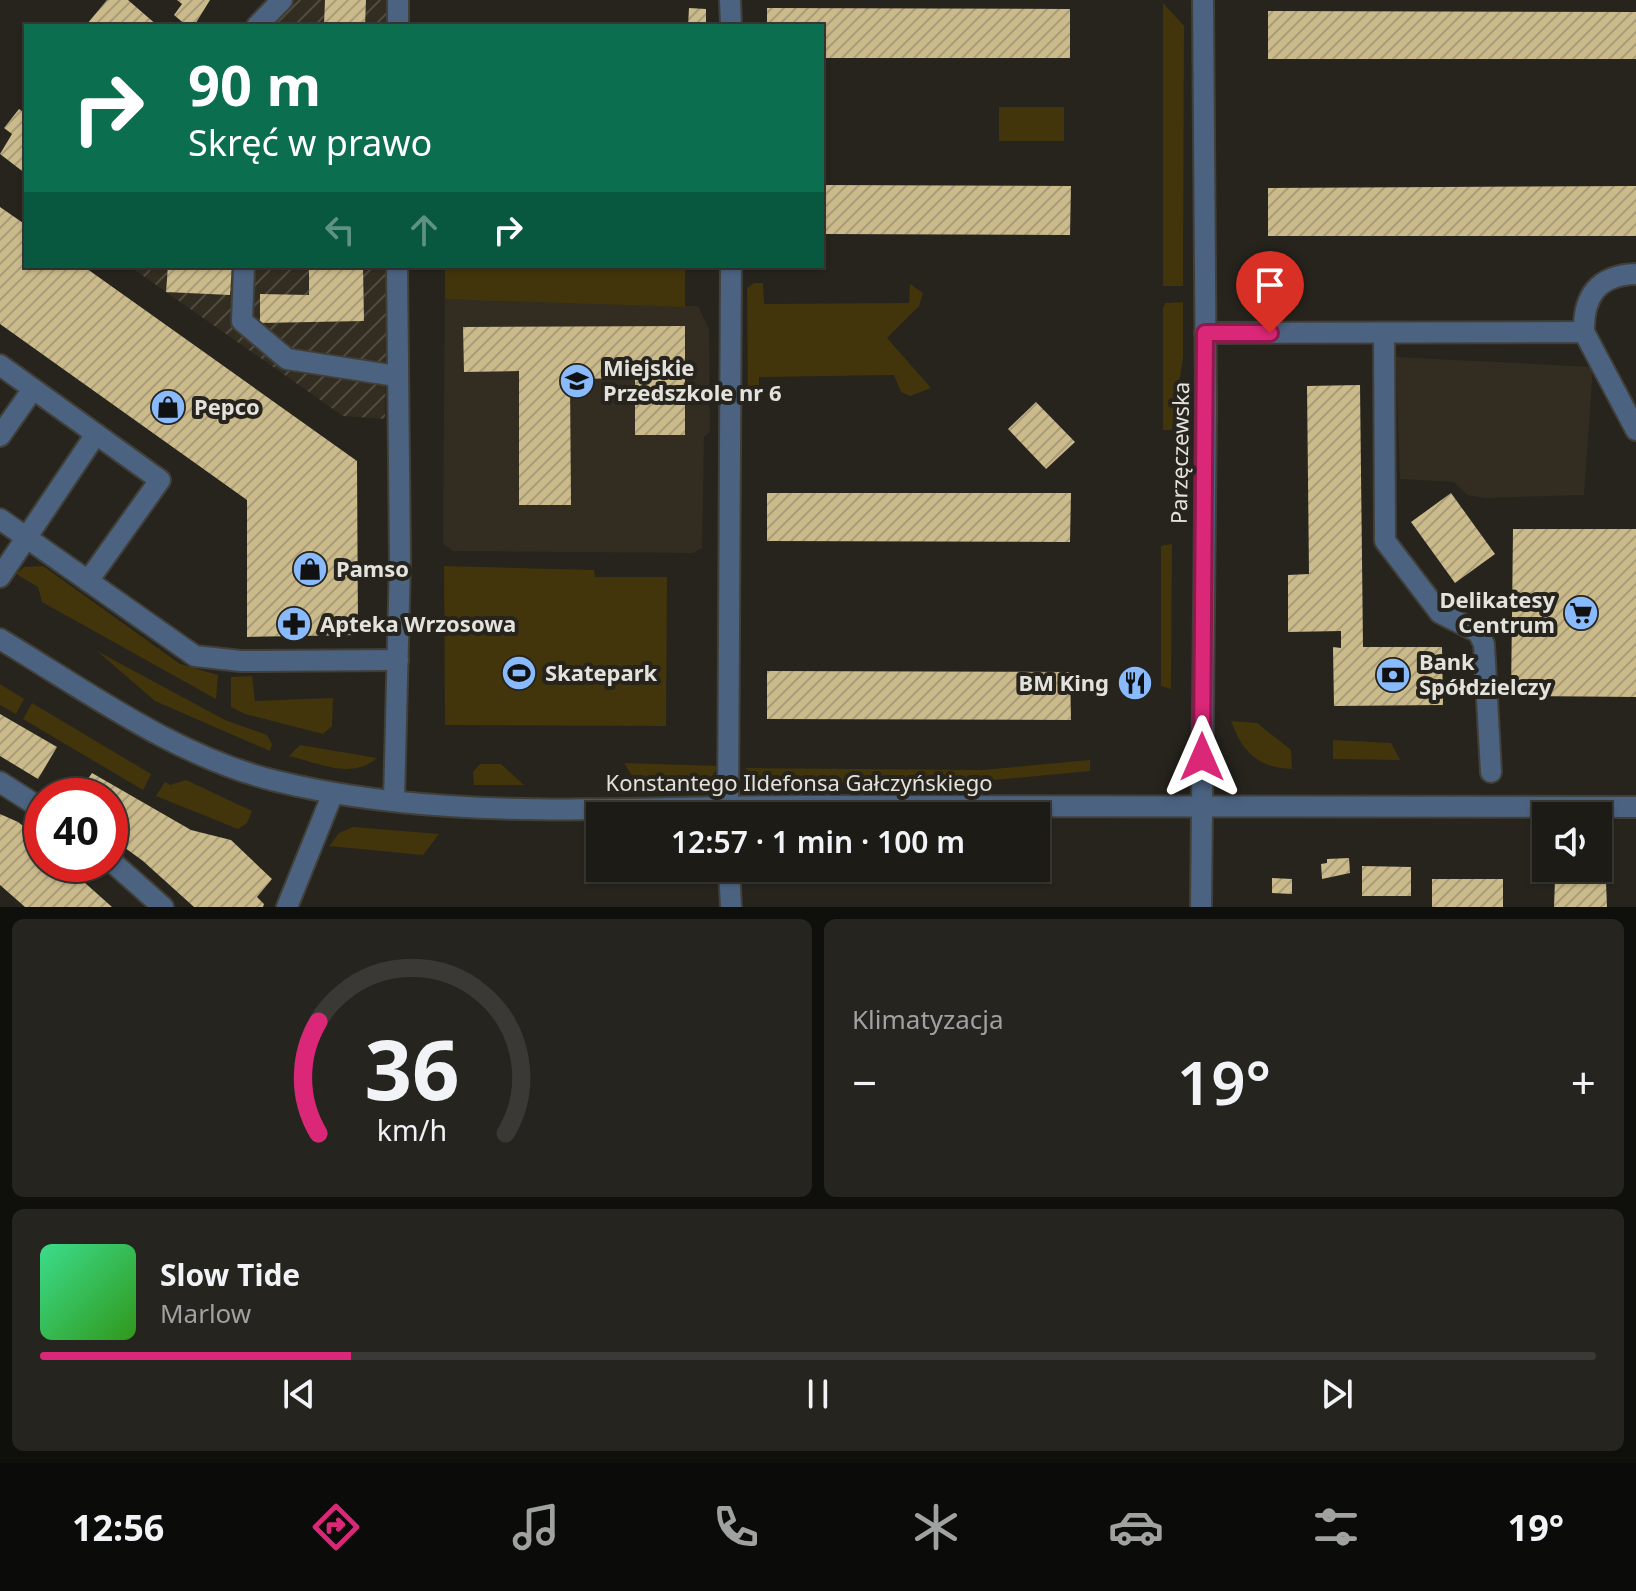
<!DOCTYPE html>
<html lang="pl">
<head>
<meta charset="utf-8">
<style>
  body { margin:0; font-family:"Noto Sans",sans-serif; background:#25241f; color:#f1f3f6; height:100vh; display:flex; flex-direction:column; font-size:30px; white-space:nowrap }
  * { box-sizing:border-box; margin:0 }
  p { font-size:26px; color:#a0a1a1 }
  .icon { flex:none; width:44px; height:44px; fill:none; stroke:currentColor; stroke-width:2; stroke-linecap:round; stroke-linejoin:round }
  .map { position:relative; height:907px; overflow:hidden }
  .details { display:flex; flex-direction:column; gap:12px; padding:12px; background:#0f0f0c; flex:1 }
  .details>* { flex:none }
  .hud { position:absolute; left:24px; top:24px; width:800px; height:244px; border-radius:0px; box-shadow:0 2px 6px #0004,0 0 0 2px #3a3935; background:#0b6e4f; color:#fff; overflow:hidden }
  .controls { position:absolute; left:1532px; top:802px; display:grid; gap:16px }
  .controls a { display:grid; place-items:center; width:80px; height:80px; border-radius:0px; background:#1c1b16; box-shadow:0 2px 6px #0004,0 0 0 2px #3a3935; font-size:40px }
  .speed { position:absolute; left:24px; top:778px; display:flex; gap:16px; font-size:40px; font-weight:700; text-align:center }
  .speed>* { display:grid; place-content:center; width:104px; height:104px; border-radius:50%; background:#1c1b16; box-shadow:0 2px 6px #0004,0 0 0 2px #3a3935; line-height:1 }
  .speed .limit { border:12px solid #d22; background:#fff; color:#111 }
  .pin { position:absolute; display:grid; place-items:center; width:68px; height:68px; color:#fff; margin:-82px -34px; border-radius:50% 50% 50% 0; rotate:-45deg; box-shadow:0 0 8px #0007 }
  .pin .icon { rotate:45deg }
  .me { position:absolute; width:88px; margin:-44px; rotate:0deg; stroke-linejoin:round; filter:drop-shadow(0 0 6px #0008) }
  .turn { display:flex; align-items:center; gap:28px; height:168px; padding:0 32px; font-size:36px }
  .turn .icon { width:104px; height:104px; stroke-width:2.5 }
  .turn b { display:block; font-size:56px; line-height:68px }
  .lanes { display:flex; align-items:center; height:76px; padding:0 32px; background:#0003; justify-content:center; gap:40px; direction:ltr }
  .lanes .off { opacity:.35 }
  .big { font-size:60px; font-weight:600; line-height:1.1 }
  .details .widget { flex:1; display:flex; flex-direction:column; justify-content:center; gap:12px; min-width:0; padding:0 28px; border-radius:12px; background:#25241f }
  .details .dial { align-items:center; gap:0 }
  .dial svg { height:208px; overflow:visible; fill:none; stroke:#3a3935; stroke-width:7; stroke-linecap:round; text-anchor:middle }
  .dial text { fill:#f1f3f6; stroke:none }
  .song { display:flex; align-items:center; gap:24px }
  .cover { width:96px; height:96px; border-radius:12px; background:linear-gradient(135deg,hsl(150 70% 55%),hsl(110 70% 35%)) }
  .played { height:8px; border-radius:4px; background:linear-gradient(90deg,#db2777 20%,#3a3935 20%) }
  .keys { display:flex; justify-content:space-around; direction:ltr }
  .heat { display:flex; justify-content:space-between; align-items:center; font-size:44px; direction:ltr }
  .details .tiles { flex:1; display:grid; gap:12px; grid-template-columns:1fr 1fr }
  .widget:last-child { grid-column:span 2 }
  .trip { position:absolute; left:586px; top:802px; width:464px; height:80px; border-radius:0px; background:#1c1b16; box-shadow:0 2px 6px #0004,0 0 0 2px #3a3935; font-weight:600; line-height:80px; text-align:center }
  .menu { display:flex; height:128px; justify-content:space-around; align-items:center; background:#0b0b09; color:#a0a1a1 }
  .menu .icon { width:56px; height:56px }
  .menu .selected { color:#db2777 }
  .menu b { font-size:36px; color:#f1f3f6 }
  .map>svg:first-child { display:block }
  .built { fill:#322d20 }
  .industrial { fill:url(#industrial-furrows) }
  .green { fill:#42350b }
  .building { fill:url(#building-hatch) }
  .lines { fill:none; stroke-linecap:round; stroke-linejoin:round }
  .minor-casing { stroke:#403f38; stroke-width:24 }
  .minor { stroke:#4b6281; stroke-width:20 }
  .route-casing { stroke:#8e194d; stroke-width:20 }
  .route { stroke:#db2777; stroke-width:14 }
  .labels { text-anchor:middle; stroke-width:8; stroke-linejoin:round; paint-order:stroke }
  .poi-label { font-size:22px; font-weight:bold; fill:#e3e2dd; stroke:#26241d; text-anchor:start }
  .street-label { font-size:22px; fill:#e3e2dd; stroke:#26241d }
</style>
</head>
<body>
<div class="map">
<svg width="1636" height="907" viewBox="0 0 1636 907">
  <defs>
    <pattern id="industrial-furrows" width="10" height="10" patternUnits="userSpaceOnUse" patternTransform="scale(2)"><rect width="10" height="10" fill="#322d20"/><path d="M-1 1l2-2M0 10L10 0M9 11l2-2" fill="none" stroke="#504b40"/></pattern>
    <pattern id="building-hatch" width="6" height="6" patternUnits="userSpaceOnUse" patternTransform="scale(2)"><rect width="6" height="6" fill="#cbba8a"/><path d="M-1 1l2-2M0 6l6-6M5 7l2-2" fill="none" stroke="#a99c78"/></pattern>
  </defs>
  <rect width="100%" height="100%" fill="#26241d"/>
  <g class="built">
    <polygon points="445,266 685,266 685,306 698,306 709,329 710,432 704,437 702,548 693,553 453,551 443,543"/>
    <polygon points="1396,357 1593,367 1584,495 1485,498 1467,495 1454,482 1400,479"/>
  </g>
  <g class="industrial">
    <polygon points="268,0 391,0 391,26 246,26"/>
    <polygon points="129,266 387,266 385,419 343,416"/>
  </g>
  <g class="green">
    <polygon points="1163,3 1184,26 1183,286 1163,286"/>
    <rect x="999" y="107" width="65" height="34"/>
    <polygon points="445,266 685,266 685,307 445,299"/>
    <polygon points="754,283 763,283 764,304 909,303 910,284 923,293 919,306 887,338 931,388 910,396 901,392 894,375 759,377 759,399 748,398 747,288"/>
    <polygon points="1183,302 1183,357 1172,430 1163,430 1163,308 1165,303"/>
    <polygon points="1172,544 1171,689 1161,686 1161,546"/>
    <polygon points="43,566 180,664 218,675 216,699 42,602 38,587 16,574 24,567"/>
    <polygon points="444,566 594,570 595,577 667,577 666,726 445,725"/>
    <polygon points="97,651 225,720 267,735 272,744 270,751 155,701"/>
    <polygon points="252,676 255,701 333,698 332,726 323,734 245,714 231,707 231,677"/>
    <polygon points="0,684 24,699 16,714 0,705"/>
    <polygon points="32,703 151,774 143,790 23,719"/>
    <path d="M1231,721l26,2 34,27 1,19c-34,-1 -50,-17 -61,-48z"/>
    <polygon points="1333,740 1391,743 1400,760 1333,759"/>
    <path d="M300,745l77,13c-25,22 -59,5 -88,-2z"/>
    <polygon points="1090,760 1090,771 962,783 764,782 745,768 982,770"/>
    <path d="M624,763l95,3c-17,30 -50,21 -80,21z"/>
    <polygon points="480,764 501,764 524,785 474,785 473,772"/>
    <polygon points="186,780 252,811 247,823 238,829 156,796 165,782 170,785"/>
    <polygon points="353,827 439,834 423,855 329,846 339,833"/>
  </g>
  <g class="building">
    <polygon points="107,0 128,0 158,26 89,26 87,24"/>
    <polygon points="177,0 210,0 194,26 187,26 174,15 182,4"/>
    <polygon points="325,0 366,0 365,26 324,26"/>
    <polygon points="689,8 706,9 706,26 688,26"/>
    <polygon points="767,8 1070,9 1070,58 822,58 822,26 767,26"/>
    <polygon points="1268,11 1636,12 1636,59 1268,59"/>
    <polygon points="19,109 26,114 26,174 0,154 12,134 4,128"/>
    <polygon points="822,185 1071,186 1070,235 822,234"/>
    <polygon points="1636,186 1636,236 1268,236 1268,188"/>
    <polygon points="0,207 26,225 26,266 83,266 357,461 358,635 247,637 247,500 0,324"/>
    <polygon points="168,266 232,266 230,295 166,292"/>
    <polygon points="309,266 363,266 364,321 260,323 260,294 309,295"/>
    <polygon points="685,326 685,435 635,435 635,378 570,379 571,505 519,505 519,371 464,372 463,327"/>
    <polygon points="1360,385 1363,647 1442,647 1443,705 1334,706 1333,647 1341,648 1341,631 1288,632 1288,575 1309,574 1307,386"/>
    <polygon points="1036,402 1075,442 1046,469 1008,429"/>
    <polygon points="767,493 1071,493 1070,542 767,541"/>
    <polygon points="1451,493 1495,554 1455,583 1411,522"/>
    <polygon points="1513,529 1636,529 1636,697 1511,696"/>
    <polygon points="767,671 1070,672 1071,720 767,719"/>
    <polygon points="0,714 57,747 38,779 0,756"/>
    <polygon points="92,773 191,830 231,840 272,879 257,897 264,904 263,907 194,907 143,861 110,837 110,796 76,796"/>
    <polygon points="0,814 18,822 36,836 31,841 42,847 42,864 80,864 92,875 84,882 112,907 25,907 0,885"/>
    <polygon points="1349,858 1350,873 1322,879 1321,864 1327,863 1327,859"/>
    <polygon points="1362,866 1411,867 1411,896 1362,896"/>
    <polygon points="1272,878 1292,879 1292,894 1272,893"/>
    <rect x="1432" y="879" width="71" height="28"/>
    <polygon points="1555,880 1606,881 1607,907 1554,907"/>
  </g>
  <g class="lines">
    <g class="minor-casing">
      <g id="minor">
        <polyline points="730,0 731,26"/>
        <polyline points="257,26 282,0"/>
        <polyline points="398,26 398,0"/>
        <polyline points="244,266 242,321 287,359 396,376"/>
        <path d="M1584,332c-1,-36 14,-57 52,-58"/>
        <polyline points="1205,333 1584,332 1636,430"/>
        <polyline points="1384,334 1385,541 1440,613 1478,632 1484,644 1491,772"/>
        <polyline points="0,365 160,480 88,581"/>
        <polyline points="0,436 33,389"/>
        <polyline points="0,519 195,656 241,661 398,660"/>
        <polyline points="0,577 96,434"/>
        <path d="M0,639c87,52 176,118 276,142 171,42 353,25 527,25 278,0 555,1 833,1"/>
        <polyline points="0,782 42,809"/>
        <polyline points="394,801 400,561 397,266"/>
        <polyline points="728,816 731,266"/>
        <polyline points="110,860 163,907"/>
        <polyline points="729,868 731,907"/>
        <polyline points="287,907 333,793"/>
        <polyline points="1201,907 1206,409 1203,0"/>
      </g>
    </g>
    <use href="#minor" class="minor"/>
  </g>
  <g class="lines">
    <g class="route-casing">
      <polyline id="route" points="1202,757 1205,333 1270,333"/>
    </g>
    <use href="#route" class="route"/>
  </g>
  <defs>
    <g id="school-disc" transform="scale(1.8)"><circle r="9.5" fill="#89bafc" stroke="#26241d"/><path d="M0-5L7-2L0 1L-7-2ZM-4 1L0 2.5L4 1V4Q0 6-4 4Z" fill="#111"/></g>
    <g id="shop-disc" transform="scale(1.8)"><circle r="9.5" fill="#89bafc" stroke="#26241d"/><path d="M-5-2.5h2.3a2.7 3.5 0 0 1 5.4 0H5L5.5 6h-11ZM-1.5-2.5h3a1.5 2.3 0 0 0-3 0Z" fill="#111"/></g>
    <g id="supermarket-disc" transform="scale(1.8)"><circle r="9.5" fill="#89bafc" stroke="#26241d"/><path d="M-6-5.5h2.5l.6 2H6L4.5 2H-2.5L-4.4-4H-6ZM-1.5 3.2a1.3 1.3 0 1 0 .1 0ZM3 3.2a1.3 1.3 0 1 0 .1 0Z" fill="#111"/></g>
    <g id="pharmacy-disc" transform="scale(1.8)"><circle r="9.5" fill="#89bafc" stroke="#26241d"/><path d="M-2-6h4v4h4v4h-4v4h-4v-4h-4v-4h4Z" fill="#111"/></g>
    <g id="stadium-disc" transform="scale(1.8)"><circle r="9.5" fill="#89bafc" stroke="#26241d"/><path d="M0-5a6.5 5 0 1 0 0 10a6.5 5 0 1 0 0-10ZM-3.5-1.8h7v3.6h-7Z" fill="#111"/></g>
    <g id="bank-disc" transform="scale(1.8)"><circle r="9.5" fill="#89bafc" stroke="#26241d"/><path d="M-6-4H6V4H-6ZM0-2.3a2.3 2.3 0 1 0 0 4.6a2.3 2.3 0 1 0 0-4.6Z" fill="#111"/></g>
    <g id="restaurant-disc" transform="scale(1.8)"><circle r="9.5" fill="#89bafc" stroke="#26241d"/><path d="M-5-6h1v4h1v-4h1v4h1v-4h1v5L-1.5 .5V6h-2V.5L-5-1ZM5-6V6H3V1.5H1.5Q1.5-4 5-6Z" fill="#111"/></g>
  </defs>
  <g fill-rule="evenodd">
    <use href="#school-disc" x="577" y="381"/>
    <use href="#shop-disc" x="168" y="407"/>
    <use href="#shop-disc" x="310" y="569"/>
    <use href="#supermarket-disc" x="1581" y="613"/>
    <use href="#pharmacy-disc" x="294" y="624"/>
    <use href="#stadium-disc" x="519" y="673"/>
    <use href="#bank-disc" x="1393" y="675"/>
    <use href="#restaurant-disc" x="1135" y="683"/>
  </g>
  <g class="labels">
    <g class="poi-label">
      <text x="603" y="376">Miejskie<tspan x="603" dy="25">Przedszkole nr 6</tspan></text>
      <text x="194" y="415">Pepco</text>
      <text x="336" y="577">Pamso</text>
      <text x="1555" y="608" text-anchor="end">Delikatesy<tspan x="1555" dy="25">Centrum</tspan></text>
      <text x="320" y="632">Apteka Wrzosowa</text>
      <text x="1419" y="670">Bank<tspan x="1419" dy="25">Spółdzielczy</tspan></text>
      <text x="545" y="681">Skatepark</text>
      <text x="1109" y="691" text-anchor="end">BM King</text>
    </g>
    <g class="street-label">
      <text transform="translate(1180 453) rotate(-89)" y="8">Parzęczewska</text>
      <text x="799" y="791">Konstantego Ildefonsa Gałczyńskiego</text>
    </g>
  </g>
</svg>
<div class="controls">
<a><svg class="icon" aria-label="sound" viewBox="0 0 24 24"><path d="M4 9h4l5-4v14l-5-4H4zM17 9q2 3 0 6"/></svg></a>
</div>
<div class="speed"><div class="limit">40</div></div>
<div class="pin" style="left:1270px;top:333px;background:#d93025"><svg class="icon" aria-label="arrive" viewBox="0 0 24 24"><path d="M6 21V4h12l-3 4 3 4H6"/></svg></div>
<svg class="me" style="left:1202px;top:757px" viewBox="-20 -20 40 40"><path d="M0-17L14 15 0 8-14 15z" fill="#db2777" stroke="#fff" stroke-width="4"/></svg>
<div class="trip">12:57 · 1 min · 100 m</div>
<div class="hud">
<div class="turn"><svg class="icon" aria-label="right" viewBox="0 0 24 24"><path d="M7 20v-9h11M14 6l5 5-5 5"/></svg><div><b>90 m</b>Skręć w prawo</div></div>
<div class="lanes"><svg class="icon off" aria-label="left" viewBox="0 0 24 24"><path d="M17 20v-9H6M10 6l-5 5 5 5"/></svg><svg class="icon off" aria-label="ahead" viewBox="0 0 24 24"><path d="M12 20V5M6 11l6-6 6 6"/></svg><svg class="icon" aria-label="right" viewBox="0 0 24 24"><path d="M7 20v-9h11M14 6l5 5-5 5"/></svg></div>
</div>
</div>
<section class="details">
<div class="tiles">
<div class="widget dial"><svg viewBox="0 0 100 80">
<path d="M14 69A42 42 0 1 1 86 69"/>
<path d="M14 69A42 42 0 0 1 14 26" stroke="#db2777"/>
<text x="50" y="56" font-size="32" font-weight="700">36</text>
<text x="50" y="72" font-size="11">km/h</text>
</svg></div>
<div class="widget"><p>Klimatyzacja</p>
<div class="heat"><a>−</a><b class="big">19°</b><a>+</a></div>
</div>
<div class="widget">
<div class="song"><i class="cover"></i><div><b>Slow Tide</b><p>Marlow</p></div></div>
<div class="played"></div>
<div class="keys"><svg class="icon" aria-label="previous" viewBox="0 0 24 24"><path d="M18 5L8 12l10 7zM5 5v14"/></svg><svg class="icon" aria-label="pause" viewBox="0 0 24 24"><path d="M8 5v14M16 5v14"/></svg><svg class="icon" aria-label="next" viewBox="0 0 24 24"><path d="M6 5l10 7-10 7zM19 5v14"/></svg></div>
</div>
</div>
</section>
<nav class="menu">
<b>12:56</b>
<svg class="icon selected" aria-label="directions" viewBox="0 0 24 24"><path d="M12 3l9 9-9 9-9-9zM9 14v-3h6M13 9l2 2-2 2"/></svg>
<svg class="icon" aria-label="music" viewBox="0 0 24 24"><path d="M9 18V5l10-2v13"/><circle cx="6" cy="18" r="3"/><circle cx="16" cy="16" r="3"/></svg>
<svg class="icon" aria-label="phone" viewBox="0 0 24 24"><path d="M5 4h4l2 5-3 2q2 4 5 5l2-3 5 2v4C11 20 4 13 5 4z"/></svg>
<svg class="icon" aria-label="climate" viewBox="0 0 24 24"><path d="M12 3v18M4 7l16 10M4 17L20 7"/></svg>
<svg class="icon" aria-label="car" viewBox="0 0 24 24"><path d="M5 17H2v-5l4-1 3-4h7l3 4 3 1v5h-3M9 17h6M6 11h13"/><circle cx="7" cy="17" r="2"/><circle cx="17" cy="17" r="2"/></svg>
<svg class="icon" aria-label="filters" viewBox="0 0 24 24"><path d="M4 7h16M4 17h16"/><circle cx="9" cy="7" r="2"/><circle cx="15" cy="17" r="2"/></svg>
<b>19°</b>
</nav>
</body>
</html>
